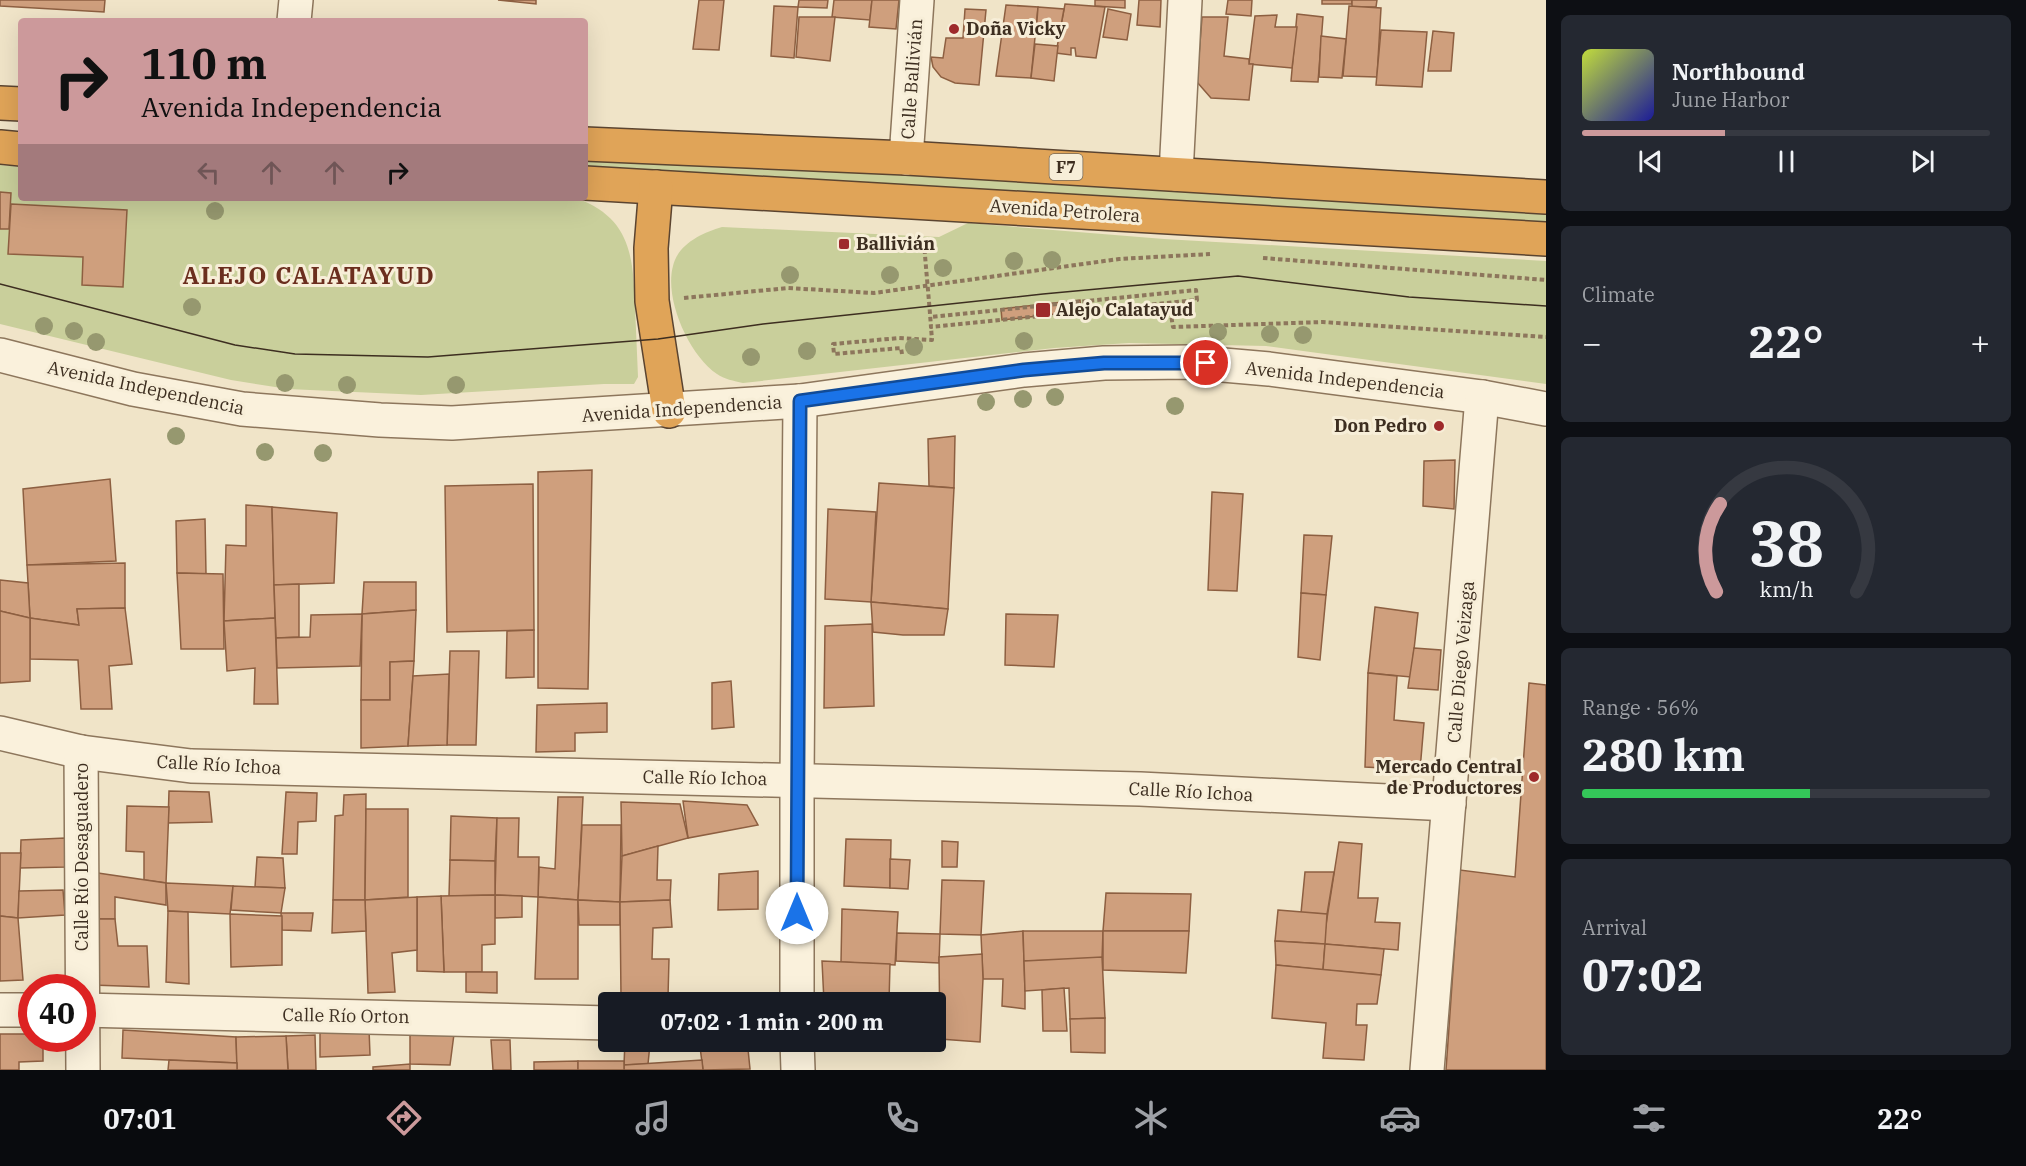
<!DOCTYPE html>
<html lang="en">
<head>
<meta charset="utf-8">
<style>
  body { margin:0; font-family:"IBM Plex Serif",serif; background:#242831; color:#f1f3f6; height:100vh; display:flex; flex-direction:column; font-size:22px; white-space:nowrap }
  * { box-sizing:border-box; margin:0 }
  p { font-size:20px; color:#9ea1a6 }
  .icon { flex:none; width:33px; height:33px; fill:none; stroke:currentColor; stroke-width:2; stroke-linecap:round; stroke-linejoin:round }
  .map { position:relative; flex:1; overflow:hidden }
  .sheet { display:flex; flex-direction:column; gap:15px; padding:15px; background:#0d0f14; width:480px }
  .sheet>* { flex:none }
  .top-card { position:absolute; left:18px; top:18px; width:570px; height:183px; border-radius:6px; box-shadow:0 6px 24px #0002; background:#cc999b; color:#111; overflow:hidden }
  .speed { position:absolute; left:18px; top:974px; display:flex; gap:12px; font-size:30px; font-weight:700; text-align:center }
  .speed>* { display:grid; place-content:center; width:78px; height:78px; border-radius:50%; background:#171b24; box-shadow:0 6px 24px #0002; line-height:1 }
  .speed .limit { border:9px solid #d22; background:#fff; color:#111 }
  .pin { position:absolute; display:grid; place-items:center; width:51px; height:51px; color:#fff; margin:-26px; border:3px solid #fff; border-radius:50%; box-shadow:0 2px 6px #0007 }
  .me { position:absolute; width:66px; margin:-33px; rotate:0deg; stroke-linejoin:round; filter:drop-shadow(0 0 4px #0008) }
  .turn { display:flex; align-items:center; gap:21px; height:126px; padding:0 24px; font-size:27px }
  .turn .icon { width:78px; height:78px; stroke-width:2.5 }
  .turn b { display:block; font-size:42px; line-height:51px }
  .lanes { display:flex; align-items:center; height:57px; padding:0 24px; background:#0003; justify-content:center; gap:30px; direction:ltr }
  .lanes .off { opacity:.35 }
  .big { font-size:45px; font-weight:800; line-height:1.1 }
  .sheet .tile { flex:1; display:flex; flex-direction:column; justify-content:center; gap:9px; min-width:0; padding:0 21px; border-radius:9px; background:#242831 }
  .sheet .dial { align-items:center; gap:0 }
  .dial svg { height:156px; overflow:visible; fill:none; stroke:#363941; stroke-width:7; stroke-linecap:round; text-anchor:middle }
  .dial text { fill:#f1f3f6; stroke:none }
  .song { display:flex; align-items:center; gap:18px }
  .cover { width:72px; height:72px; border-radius:9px; background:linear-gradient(135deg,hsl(70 70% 55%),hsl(240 70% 35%)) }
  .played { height:6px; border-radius:3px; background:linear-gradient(90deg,#cc999b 35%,#363941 35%) }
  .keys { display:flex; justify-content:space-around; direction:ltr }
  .heat { display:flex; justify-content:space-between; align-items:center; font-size:33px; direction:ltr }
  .charge { height:9px; border-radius:4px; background:linear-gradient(90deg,#34c759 56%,#363941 0) }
  .trip { position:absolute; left:598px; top:992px; width:348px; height:60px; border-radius:6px; background:#171b24; box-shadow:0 6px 24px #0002; font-weight:800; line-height:60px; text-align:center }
  .menu { display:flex; height:96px; justify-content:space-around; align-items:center; background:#090b0e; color:#9ea1a6 }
  .menu .icon { width:42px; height:42px }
  .menu .active { color:#cc999b }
  .menu b { font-size:27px; color:#f1f3f6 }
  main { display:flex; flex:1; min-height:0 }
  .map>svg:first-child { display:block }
  .green { fill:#c9cf9b }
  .building { fill:#cf9f7d; stroke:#8d5f41; stroke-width:1.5 }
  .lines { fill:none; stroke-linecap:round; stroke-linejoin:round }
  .minor-casing { stroke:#8d765c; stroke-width:36 }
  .highway-casing { stroke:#5b4430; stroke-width:36 }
  .path { stroke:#8d765c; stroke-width:4; stroke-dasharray:4.5 3; stroke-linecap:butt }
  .minor { stroke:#faf1dc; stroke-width:33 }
  .highway { stroke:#e0a458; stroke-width:33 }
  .tram { stroke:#3d2e20; stroke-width:1.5 }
  .tree { fill:#96986f }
  .route-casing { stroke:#114b97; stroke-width:15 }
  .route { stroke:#1a73e8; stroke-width:10 }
  .poi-dot { fill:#9e2a2b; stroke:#f7eed8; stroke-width:2 }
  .labels { text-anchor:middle; stroke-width:6; stroke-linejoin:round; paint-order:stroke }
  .shield { fill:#f7eed8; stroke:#756857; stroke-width:1.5 }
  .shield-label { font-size:16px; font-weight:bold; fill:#3d2e20 }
  .poi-label { font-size:18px; font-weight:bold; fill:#3d2e20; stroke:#f7eed8; text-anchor:start }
  .street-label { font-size:18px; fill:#3d2e20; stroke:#f7eed8 }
  .district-label { font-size:24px; font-weight:bold; letter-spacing:1.5px; fill:#6b2e1e; stroke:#f7eed8 }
</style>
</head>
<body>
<main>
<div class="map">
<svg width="1546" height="1070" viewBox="0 0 1546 1070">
  <rect width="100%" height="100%" fill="#f0e4c8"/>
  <g class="green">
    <polygon points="585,157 895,173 1546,212 1546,225 1172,206 763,177 585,167"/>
    <path d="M0,165l21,2v31h555c55,20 57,58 59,109 1,23 2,46 3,70l-4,7h-30l-183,11 -133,-6 -57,-9 -231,-56z"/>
    <path d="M968,223l196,16 382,22v123l-280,-38 -137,-3 -75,5 -311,35c-9,-2 -19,-4 -26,-9 -28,-19 -53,-75 -44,-108 5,-22 29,-33 49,-39l217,10z"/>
  </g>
  <g class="building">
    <polygon points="0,0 105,0 104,12 0,6"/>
    <polygon points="498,0 536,0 536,4"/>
    <polygon points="699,0 724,0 719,50 693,49"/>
    <polygon points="799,0 828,0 827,8 798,7"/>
    <polygon points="834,0 872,0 870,20 832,17"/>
    <polygon points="872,0 899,0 896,29 869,27"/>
    <polygon points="1095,0 1125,0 1125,8 1095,6"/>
    <polygon points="1139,0 1161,0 1160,27 1137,25"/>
    <polygon points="1228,0 1252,0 1251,16 1226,14"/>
    <rect x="1322" y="0" width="30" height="4"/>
    <polygon points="1352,0 1377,0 1376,7 1352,7"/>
    <polygon points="1065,4 1105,7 1096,58 1076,56 1075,48 1071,48 1071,55 1056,53"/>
    <polygon points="1006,5 1038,7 1031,78 996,76"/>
    <polygon points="774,6 798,7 794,58 771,56"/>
    <polygon points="1349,6 1381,8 1377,77 1343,76"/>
    <polygon points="1038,7 1064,9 1059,36 1036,34"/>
    <polygon points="965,9 986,10 979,85 955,83 941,77 933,67 931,57 943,58 946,38 963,38"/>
    <polygon points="1108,9 1131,14 1127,40 1103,37"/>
    <polygon points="1297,14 1323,17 1318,82 1291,81"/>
    <polygon points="1277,15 1275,27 1297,27 1292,68 1249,64 1255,16"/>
    <polygon points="799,17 835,17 830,61 796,57"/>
    <polygon points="1202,17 1228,17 1224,56 1249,59 1249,64 1253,64 1249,100 1211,98 1197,82"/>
    <polygon points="1381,30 1427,32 1422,87 1376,85"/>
    <polygon points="1433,31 1454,33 1451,71 1428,71"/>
    <polygon points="1321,36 1346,39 1342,78 1319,77"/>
    <polygon points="1035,44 1058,46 1054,81 1031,78"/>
    <polygon points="0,192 11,193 9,229 0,229"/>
    <polygon points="11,204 127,210 123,287 82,285 83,257 8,254"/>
    <polygon points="1080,300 1081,311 1002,320 1001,309"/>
    <polygon points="955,436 954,488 929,486 928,439"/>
    <polygon points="1455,460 1454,509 1423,506 1424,461"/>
    <polygon points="592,470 588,689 538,688 538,472"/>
    <polygon points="110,479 116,561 27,565 23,489"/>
    <polygon points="879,483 954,488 948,609 871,602"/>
    <polygon points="533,484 534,630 447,632 445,486"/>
    <polygon points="1212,492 1243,494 1237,591 1208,590"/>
    <polygon points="246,505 272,507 275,618 224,621 226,545 246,546"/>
    <polygon points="272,507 337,513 334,583 274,585"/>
    <polygon points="828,509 876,512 871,602 825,599"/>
    <polygon points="205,519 206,574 177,573 176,521"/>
    <polygon points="1304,535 1332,536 1326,595 1301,593"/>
    <polygon points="125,563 125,608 77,609 79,625 30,618 27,565"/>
    <polygon points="177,573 223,574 224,649 181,649"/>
    <polygon points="0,580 28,583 30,618 0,611"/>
    <polygon points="364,582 416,582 416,610 362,614"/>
    <polygon points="299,584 299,637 276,638 274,585"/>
    <polygon points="1301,593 1326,595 1320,660 1298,657"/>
    <polygon points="871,602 948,609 944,635 903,635 873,632"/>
    <polygon points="1375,607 1418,613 1411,677 1368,673"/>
    <polygon points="125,608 132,664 109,666 112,709 81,709 78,660 30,659 30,618 79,625 77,609"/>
    <polygon points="416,610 414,661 390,662 390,700 361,700 362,614"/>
    <polygon points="0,611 30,618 30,681 0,683"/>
    <polygon points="362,614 360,666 277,668 276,638 310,637 311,615"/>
    <polygon points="1006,614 1058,615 1054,667 1005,665"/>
    <polygon points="275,618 278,704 254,704 255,668 227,671 224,621"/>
    <polygon points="872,624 874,706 824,708 825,626"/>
    <polygon points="534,630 534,677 506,678 507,631"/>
    <polygon points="1414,648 1441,650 1438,690 1408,688"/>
    <polygon points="450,651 479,651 476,745 447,745"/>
    <polygon points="414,661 408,746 361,748 361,700 390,700 390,662"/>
    <polygon points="1368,673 1397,676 1394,720 1424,723 1420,770 1365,767"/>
    <polygon points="449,674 447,745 408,746 413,676"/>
    <polygon points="731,681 734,727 712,729 712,683"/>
    <polygon points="1529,683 1546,685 1546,1070 1446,1070 1460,870 1515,877"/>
    <polygon points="607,703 607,732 575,733 575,751 536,752 537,705"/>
    <polygon points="169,791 209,792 212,822 168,823"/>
    <polygon points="286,792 317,793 316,821 298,822 297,854 282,854"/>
    <polygon points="366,794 365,900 333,900 335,816 343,815 344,795"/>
    <polygon points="558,797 583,797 578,900 538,897 539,867 555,869"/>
    <polygon points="683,801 747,805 758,825 688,838"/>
    <polygon points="621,802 680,804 688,838 622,856"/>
    <polygon points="127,806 169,807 166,883 144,880 144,852 126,851"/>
    <polygon points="366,809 408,809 408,897 365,900"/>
    <polygon points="451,816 497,818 495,861 450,860"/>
    <polygon points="497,818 519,818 518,857 539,857 538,897 495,895"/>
    <polygon points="582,825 621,825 620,902 578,900"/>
    <polygon points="65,838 66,867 20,868 21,840"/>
    <polygon points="846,839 891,840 890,888 844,886"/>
    <polygon points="942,841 958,842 957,867 942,867"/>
    <polygon points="1339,842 1362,844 1358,898 1378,898 1375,922 1400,923 1398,950 1323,944"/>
    <polygon points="658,846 657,880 671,880 670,900 620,902 622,856"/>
    <polygon points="0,853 21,853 18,918 0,916"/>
    <polygon points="257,857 283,858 285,888 255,887"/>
    <polygon points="890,859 910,860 908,889 890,888"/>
    <polygon points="450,860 495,861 495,895 449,896"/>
    <polygon points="758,871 758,909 718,910 719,874"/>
    <polygon points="91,872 166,883 166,905 115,897 115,919 91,919"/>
    <polygon points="1305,872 1334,872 1327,914 1301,913"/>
    <polygon points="942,880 984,881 981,935 940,934"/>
    <polygon points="166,883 233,886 230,914 168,911"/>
    <polygon points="233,886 285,888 281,913 231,910"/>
    <polygon points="63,890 65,915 18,918 19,891"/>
    <polygon points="1106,893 1191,894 1189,931 1103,931"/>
    <polygon points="495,895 522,896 522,917 495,918"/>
    <polygon points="495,895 495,944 482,945 482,972 444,972 441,896"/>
    <polygon points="441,896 444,972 417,971 417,897"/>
    <polygon points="417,897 417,950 392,953 395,992 368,993 365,900"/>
    <polygon points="538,897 578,900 578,979 535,979"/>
    <polygon points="333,900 365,900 366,931 332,933"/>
    <polygon points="578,900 620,902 620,925 579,925"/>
    <polygon points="670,900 672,927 653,928 652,959 669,959 668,997 621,997 620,902"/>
    <polygon points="842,909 898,912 895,965 841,962"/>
    <polygon points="1278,910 1327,914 1325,944 1275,941"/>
    <polygon points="168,911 188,912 189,984 166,982"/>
    <polygon points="281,913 313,913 311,931 282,930"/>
    <polygon points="230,914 282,916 282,965 231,967"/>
    <polygon points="0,916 18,918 23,980 0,981"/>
    <polygon points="91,919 115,919 118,946 147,946 149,987 92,985"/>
    <polygon points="1023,931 1025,991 1025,1009 1002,1006 1003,979 983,979 981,935"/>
    <polygon points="1023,931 1103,931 1102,959 1024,961"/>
    <polygon points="1103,931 1189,931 1186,973 1103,970"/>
    <polygon points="897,933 940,934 939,963 896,961"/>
    <polygon points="1275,941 1325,944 1323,970 1276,965"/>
    <polygon points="1325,944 1384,949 1381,975 1323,970"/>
    <polygon points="982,954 983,979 980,1042 940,1039 939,957"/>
    <polygon points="1102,957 1105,1018 1070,1019 1069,988 1025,991 1024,961"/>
    <polygon points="822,961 890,964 889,1002 824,1002"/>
    <polygon points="1276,965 1381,975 1377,1004 1357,1004 1356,1025 1367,1025 1364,1060 1323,1058 1326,1023 1272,1018"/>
    <polygon points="466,972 497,972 497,993 466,992"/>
    <polygon points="1064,988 1067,1031 1043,1031 1042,990"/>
    <polygon points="1105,1018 1105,1053 1071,1052 1070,1019"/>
    <polygon points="369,1029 370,1055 320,1057 320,1030"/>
    <polygon points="123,1030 236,1037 237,1063 122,1058"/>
    <polygon points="410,1033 454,1034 450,1065 410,1064"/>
    <polygon points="0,1034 32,1034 32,1038 43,1038 43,1061 19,1062 19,1070 0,1070"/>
    <polygon points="315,1035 316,1070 288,1070 286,1036"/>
    <polygon points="286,1036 288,1070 237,1070 236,1037"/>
    <polygon points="491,1040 510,1040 511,1070 493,1070"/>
    <polygon points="625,1041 650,1044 648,1064 624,1065"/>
    <polygon points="700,1047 748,1049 750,1069 703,1070"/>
    <polygon points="169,1060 237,1063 237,1070 168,1070"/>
    <polygon points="702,1060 703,1070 624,1070 624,1065"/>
    <polygon points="578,1061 578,1070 534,1070 534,1062"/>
    <rect x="578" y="1061" width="46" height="9"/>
    <polygon points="410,1064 410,1070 373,1070 373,1067"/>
  </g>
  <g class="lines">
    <g class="minor-casing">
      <g id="minor">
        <polyline points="294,21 296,0"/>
        <polyline points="906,158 917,0"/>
        <polyline points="1176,174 1185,0"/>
        <polyline points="0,355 133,389 242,409 380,420 452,423 800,401 1024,370 1104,363 1189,362 1269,369 1482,397 1546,409"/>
        <polyline points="0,733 81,752 191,766 1140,789 1449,804"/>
        <polyline points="81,752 83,1070"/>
        <polyline points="797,1002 797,780 800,401"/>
        <polyline points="0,1010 32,1010"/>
        <polyline points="82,1010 609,1023"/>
        <polyline points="797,1041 798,1070"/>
        <polyline points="1427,1070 1482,397"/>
      </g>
    </g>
    <g class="highway-casing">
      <g id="highway">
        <polyline points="0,103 21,104"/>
        <polyline points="585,144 906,158 1546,197"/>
        <polyline points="0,147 21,149"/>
        <polyline points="585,183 1546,239"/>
        <polyline points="656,187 651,248 652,301 669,411"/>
      </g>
    </g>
    <g class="path">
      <path d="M924,242c2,28 5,57 7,85l266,-27 -1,-10 -266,27"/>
      <polyline points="1263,258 1546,280"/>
      <polyline points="684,298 788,288 874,293 1119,259 1210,254"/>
      <polyline points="1169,303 1173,327 1323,322 1546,337"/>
      <polyline points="902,354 901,348 834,354 833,344 899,338 932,340 931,327"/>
    </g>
    <use href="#minor" class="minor"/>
    <use href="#highway" class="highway"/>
    <polyline class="tram" points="0,284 235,345 295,354 428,357 658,339 763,324 1043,294 1238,276 1409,297 1546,306"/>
  </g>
  <g class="tree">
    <circle cx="215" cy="211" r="9"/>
    <circle cx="1052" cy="260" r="9"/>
    <circle cx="1014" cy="261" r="9"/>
    <circle cx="943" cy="268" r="9"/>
    <circle cx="790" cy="275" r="9"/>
    <circle cx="890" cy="275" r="9"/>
    <circle cx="192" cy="307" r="9"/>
    <circle cx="44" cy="326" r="9"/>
    <circle cx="74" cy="331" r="9"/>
    <circle cx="1218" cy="332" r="9"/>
    <circle cx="1270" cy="334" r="9"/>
    <circle cx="1303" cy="335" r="9"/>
    <circle cx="1024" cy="341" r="9"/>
    <circle cx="96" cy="342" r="9"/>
    <circle cx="914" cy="347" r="9"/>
    <circle cx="807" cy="351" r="9"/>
    <circle cx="751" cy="357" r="9"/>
    <circle cx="285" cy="383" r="9"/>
    <circle cx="347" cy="385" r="9"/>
    <circle cx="456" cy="385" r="9"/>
    <circle cx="1055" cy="397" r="9"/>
    <circle cx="1023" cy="399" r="9"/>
    <circle cx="986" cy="402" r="9"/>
    <circle cx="1175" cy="406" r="9"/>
    <circle cx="176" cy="436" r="9"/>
    <circle cx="265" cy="452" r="9"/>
    <circle cx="323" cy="453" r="9"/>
  </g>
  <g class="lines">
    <g class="route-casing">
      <polyline id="route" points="797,913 800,401 1024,370 1104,363 1206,363"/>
    </g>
    <use href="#route" class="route"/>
  </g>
  <g class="poi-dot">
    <circle cx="954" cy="29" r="6"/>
    <rect x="838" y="238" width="12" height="12" rx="3"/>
    <rect x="1035" y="302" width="16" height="16" rx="3"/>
    <circle cx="1439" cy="426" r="6"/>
    <circle cx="1534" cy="777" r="6"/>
  </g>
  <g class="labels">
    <rect class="shield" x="1049.5" y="154" width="33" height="26" rx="4.5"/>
    <g class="shield-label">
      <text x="1066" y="173">F7</text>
    </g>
    <g class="poi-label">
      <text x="966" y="35">Doña Vicky</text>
      <text x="856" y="250">Ballivián</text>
      <text x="1056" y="316">Alejo Calatayud</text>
      <text x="1427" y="432" text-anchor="end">Don Pedro</text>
      <text x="1522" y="773" text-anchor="end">Mercado Central<tspan x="1522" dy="21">de Productores</tspan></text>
    </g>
    <g class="street-label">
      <text transform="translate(912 79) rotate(-86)" y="6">Calle Ballivián</text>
      <text transform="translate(1065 211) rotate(4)" y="6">Avenida Petrolera</text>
      <text transform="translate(1345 380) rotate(7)" y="6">Avenida Independencia</text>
      <text transform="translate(146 388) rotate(12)" y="6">Avenida Independencia</text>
      <text transform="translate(682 409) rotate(-4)" y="6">Avenida Independencia</text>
      <text transform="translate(1461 662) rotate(-85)" y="6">Calle Diego Veizaga</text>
      <text transform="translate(219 765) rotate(3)" y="6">Calle Río Ichoa</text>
      <text transform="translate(705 778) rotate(1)" y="6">Calle Río Ichoa</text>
      <text transform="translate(1191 792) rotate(3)" y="6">Calle Río Ichoa</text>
      <text transform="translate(82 857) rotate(-90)" y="6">Calle Río Desaguadero</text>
      <text transform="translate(346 1016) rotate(1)" y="6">Calle Río Orton</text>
    </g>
    <g class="district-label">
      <text x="309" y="284">ALEJO CALATAYUD</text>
    </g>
  </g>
</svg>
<div class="speed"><div class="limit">40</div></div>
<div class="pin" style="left:1206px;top:363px;background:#d93025"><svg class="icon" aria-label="arrive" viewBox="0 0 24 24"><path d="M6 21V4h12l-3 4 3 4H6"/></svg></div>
<svg class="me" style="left:797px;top:913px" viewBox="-20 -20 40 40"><circle r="19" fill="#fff"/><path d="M0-13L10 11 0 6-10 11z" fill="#1a73e8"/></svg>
<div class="trip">07:02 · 1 min · 200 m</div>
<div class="top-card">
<div class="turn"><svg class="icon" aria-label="right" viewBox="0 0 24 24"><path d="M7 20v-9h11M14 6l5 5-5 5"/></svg><div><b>110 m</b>Avenida Independencia</div></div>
<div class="lanes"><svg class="icon off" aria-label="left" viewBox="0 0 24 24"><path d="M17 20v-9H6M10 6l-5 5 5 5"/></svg><svg class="icon off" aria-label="ahead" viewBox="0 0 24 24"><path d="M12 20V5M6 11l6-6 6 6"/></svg><svg class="icon off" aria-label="ahead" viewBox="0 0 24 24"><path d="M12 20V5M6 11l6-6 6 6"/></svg><svg class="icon" aria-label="right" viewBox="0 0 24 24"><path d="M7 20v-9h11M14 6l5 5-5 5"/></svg></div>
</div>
</div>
<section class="sheet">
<div class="tile">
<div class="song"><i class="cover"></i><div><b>Northbound</b><p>June Harbor</p></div></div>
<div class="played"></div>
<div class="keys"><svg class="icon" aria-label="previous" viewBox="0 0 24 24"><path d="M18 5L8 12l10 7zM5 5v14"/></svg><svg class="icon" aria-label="pause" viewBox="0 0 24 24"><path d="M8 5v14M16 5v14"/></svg><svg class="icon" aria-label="next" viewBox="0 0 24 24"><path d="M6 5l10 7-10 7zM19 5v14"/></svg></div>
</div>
<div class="tile"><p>Climate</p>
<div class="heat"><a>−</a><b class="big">22°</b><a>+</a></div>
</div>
<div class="tile dial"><svg viewBox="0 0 100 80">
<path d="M14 69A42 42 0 1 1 86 69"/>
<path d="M14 69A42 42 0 0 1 16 24" stroke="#cc999b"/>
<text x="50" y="56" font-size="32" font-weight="700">38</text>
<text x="50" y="72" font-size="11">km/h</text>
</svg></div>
<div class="tile"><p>Range · 56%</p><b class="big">280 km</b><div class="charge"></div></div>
<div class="tile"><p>Arrival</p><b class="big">07:02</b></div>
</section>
</main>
<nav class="menu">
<b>07:01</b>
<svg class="icon active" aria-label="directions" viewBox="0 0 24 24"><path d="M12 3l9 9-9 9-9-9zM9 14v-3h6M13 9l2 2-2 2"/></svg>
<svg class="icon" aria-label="music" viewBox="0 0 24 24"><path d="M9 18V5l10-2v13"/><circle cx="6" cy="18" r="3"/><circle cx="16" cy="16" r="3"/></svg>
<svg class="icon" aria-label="phone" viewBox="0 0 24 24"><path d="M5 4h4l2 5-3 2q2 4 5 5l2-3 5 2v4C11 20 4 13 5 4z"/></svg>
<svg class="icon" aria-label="climate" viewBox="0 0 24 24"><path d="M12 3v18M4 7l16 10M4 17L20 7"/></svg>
<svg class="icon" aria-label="car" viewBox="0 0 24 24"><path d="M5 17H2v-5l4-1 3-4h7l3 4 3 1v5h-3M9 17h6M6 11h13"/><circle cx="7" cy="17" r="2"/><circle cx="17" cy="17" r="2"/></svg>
<svg class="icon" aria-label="filters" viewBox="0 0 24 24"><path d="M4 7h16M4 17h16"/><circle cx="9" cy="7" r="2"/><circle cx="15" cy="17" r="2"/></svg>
<b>22°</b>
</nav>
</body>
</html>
